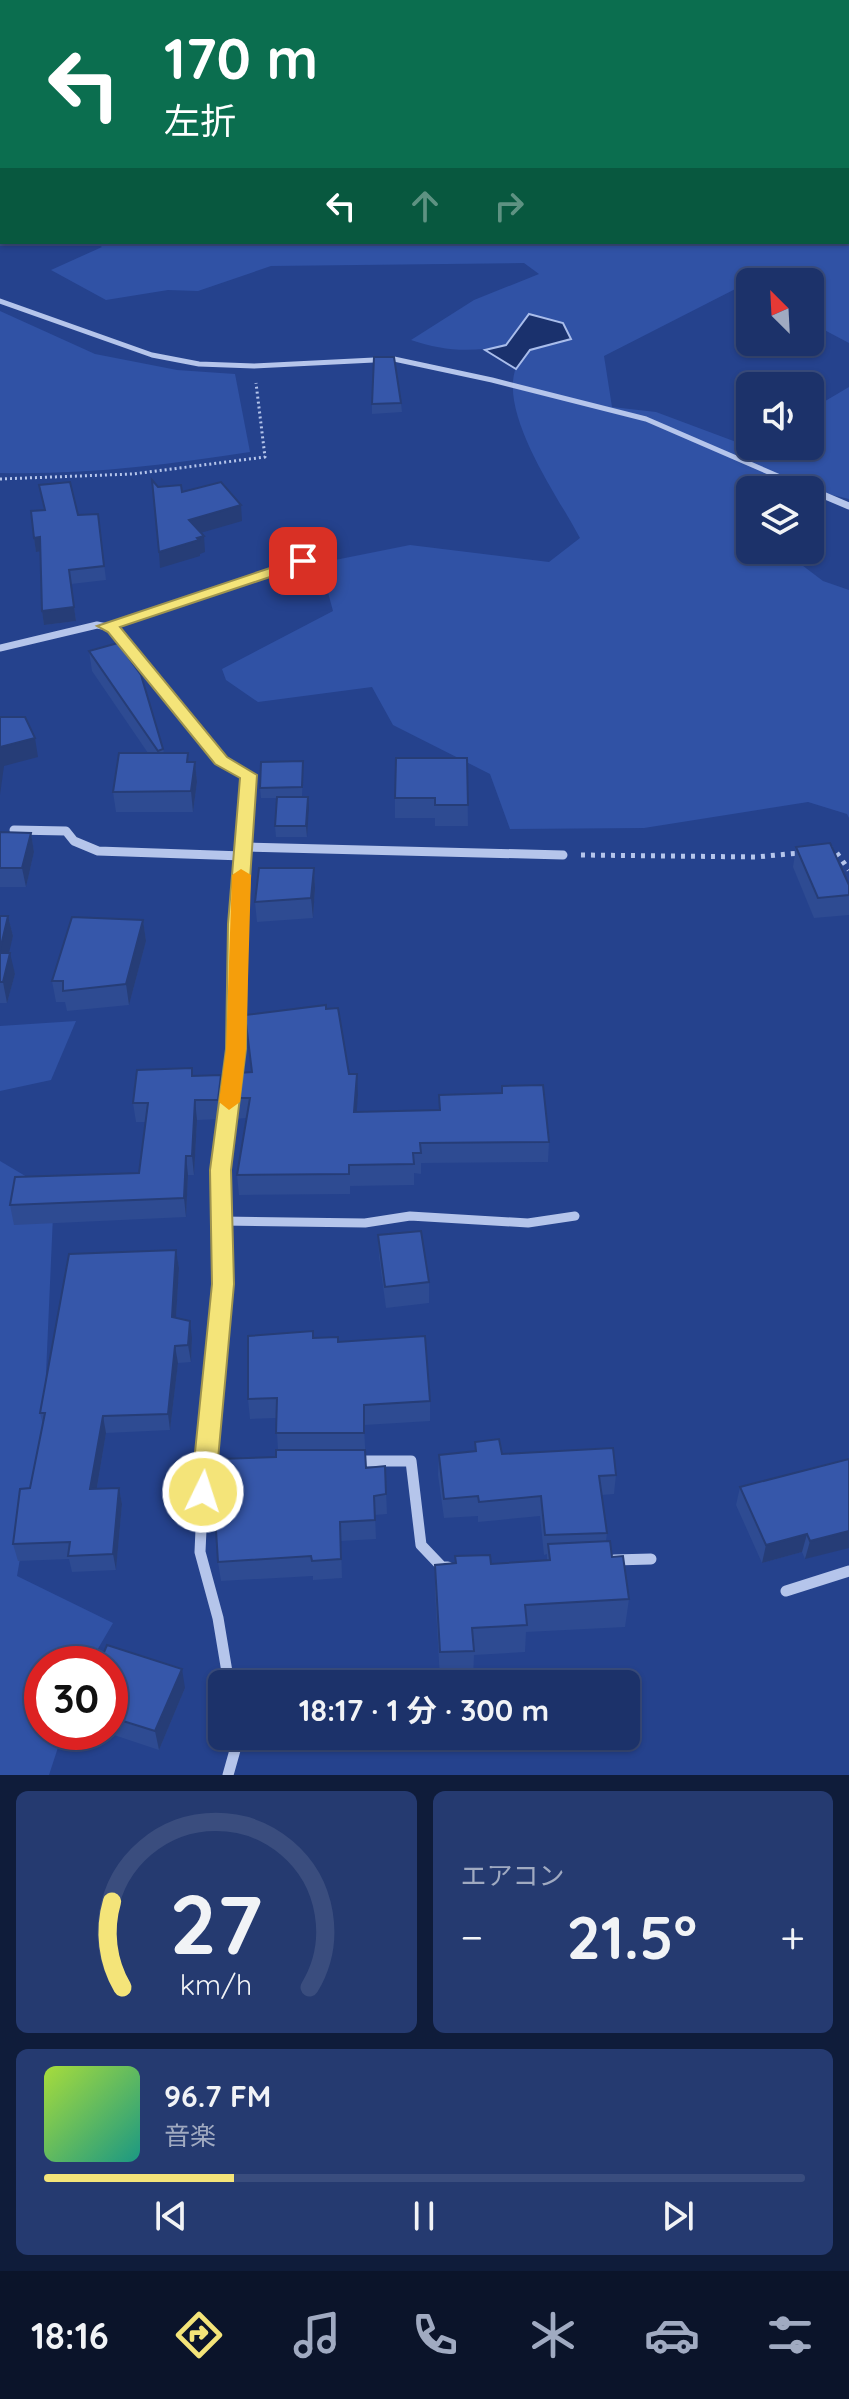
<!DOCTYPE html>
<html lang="ja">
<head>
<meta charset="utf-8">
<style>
  body { margin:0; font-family:Quicksand,"Noto Sans JP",sans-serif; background:#253a70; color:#f1f3f6; height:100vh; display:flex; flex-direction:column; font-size:30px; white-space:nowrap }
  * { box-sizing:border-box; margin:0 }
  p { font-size:26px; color:#a0aac1 }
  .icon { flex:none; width:44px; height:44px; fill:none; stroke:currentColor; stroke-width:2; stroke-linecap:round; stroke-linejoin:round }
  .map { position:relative; height:1775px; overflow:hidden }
  .sheet { display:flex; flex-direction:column; gap:16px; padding:16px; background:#0f1c3a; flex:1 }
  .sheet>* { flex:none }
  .top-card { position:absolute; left:0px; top:0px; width:850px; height:244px; box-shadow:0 2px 6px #0004,0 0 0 2px #3a4d7e; background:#0b6e4f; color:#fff; overflow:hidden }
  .needle { width:52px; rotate:336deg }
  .buttons { position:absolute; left:736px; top:268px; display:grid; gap:16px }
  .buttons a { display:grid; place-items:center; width:88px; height:88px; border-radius:12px; background:#1c326a; box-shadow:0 2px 6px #0004,0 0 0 2px #3a4d7e; font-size:40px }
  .speed { position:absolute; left:24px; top:1646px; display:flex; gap:16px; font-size:40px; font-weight:700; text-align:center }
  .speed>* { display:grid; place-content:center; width:104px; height:104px; border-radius:50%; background:#1c326a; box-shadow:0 2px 6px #0004,0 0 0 2px #3a4d7e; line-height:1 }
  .speed .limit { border:12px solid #d22; background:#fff; color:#111 }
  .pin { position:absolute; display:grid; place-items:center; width:68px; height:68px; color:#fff; margin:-34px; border-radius:16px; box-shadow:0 4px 12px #0006 }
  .me { position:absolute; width:88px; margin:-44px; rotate:4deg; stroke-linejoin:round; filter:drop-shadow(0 0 6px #0008) }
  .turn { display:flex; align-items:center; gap:28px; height:168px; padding:0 32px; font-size:36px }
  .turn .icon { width:104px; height:104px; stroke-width:2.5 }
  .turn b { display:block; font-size:56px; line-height:68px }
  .lanes { display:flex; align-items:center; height:76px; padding:0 32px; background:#0003; justify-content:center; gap:40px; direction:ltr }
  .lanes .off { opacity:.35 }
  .big { font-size:60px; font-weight:700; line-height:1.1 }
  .sheet .tile { flex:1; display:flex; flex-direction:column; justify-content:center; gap:12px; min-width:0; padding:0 28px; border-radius:12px; background:#253a70 }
  .sheet .dial { align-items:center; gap:0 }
  .dial svg { height:208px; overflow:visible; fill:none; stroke:#3a4d7e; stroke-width:7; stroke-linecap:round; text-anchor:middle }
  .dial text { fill:#f1f3f6; stroke:none }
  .song { display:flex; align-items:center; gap:24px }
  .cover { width:96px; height:96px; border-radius:12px; background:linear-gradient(135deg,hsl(80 70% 55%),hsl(170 70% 35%)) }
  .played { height:8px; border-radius:4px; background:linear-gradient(90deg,#f4e479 25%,#3a4d7e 25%) }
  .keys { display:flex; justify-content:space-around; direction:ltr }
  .heat { display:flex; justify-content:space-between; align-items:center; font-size:44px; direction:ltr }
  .sheet .tiles { flex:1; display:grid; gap:16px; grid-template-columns:1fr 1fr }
  .tile:last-child { grid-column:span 2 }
  .trip { position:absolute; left:208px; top:1670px; width:432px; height:80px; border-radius:12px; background:#1c326a; box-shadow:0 2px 6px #0004,0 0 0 2px #3a4d7e; font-weight:700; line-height:80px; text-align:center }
  .dock { display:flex; height:128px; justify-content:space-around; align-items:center; background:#0b142a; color:#a0aac1 }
  .dock .icon { width:56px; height:56px }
  .dock .current { color:#f4e479 }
  .dock b { font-size:36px; color:#f1f3f6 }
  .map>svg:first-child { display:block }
  .green { fill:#3052a5 }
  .water { fill:#1a316d; stroke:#a9bdeb; stroke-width:2 }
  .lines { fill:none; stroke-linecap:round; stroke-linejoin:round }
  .path-far1 { stroke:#b5c5eb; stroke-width:3; stroke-dasharray:2 3; stroke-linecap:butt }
  .path { stroke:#b5c5eb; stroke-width:5; stroke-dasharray:4 6; stroke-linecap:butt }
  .lane { stroke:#b5c5eb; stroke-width:5 }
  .street-far3 { stroke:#b5c5eb; stroke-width:5 }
  .street-far2 { stroke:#b5c5eb; stroke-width:7 }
  .street-far1 { stroke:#b5c5eb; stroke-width:9 }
  .street { stroke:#b5c5eb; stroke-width:11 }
  .wall { fill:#2e4b92 }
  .shaded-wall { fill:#263d77 }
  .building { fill:#3657aa; stroke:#263d77; stroke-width:2 }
  .route { fill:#f4e479; stroke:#9f944f; stroke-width:2 }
  .slow { fill:#f59e0b }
</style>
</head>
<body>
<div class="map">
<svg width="849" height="1775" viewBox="0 0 849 1775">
  <rect width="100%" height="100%" fill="#25428d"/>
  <g class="green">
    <path d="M849,9v334l-36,-19 -3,-42h-61l-145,74 8,51 44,5 91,34h63v-36l39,-23v112l-81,-19 -1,10h-17v60h32l41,31 26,9v228l-2,-4 -39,-12 -164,26 -134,1 -20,-55 -97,-49 -21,-38 -114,15 -32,-22 -4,-11 111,-58 -13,-48 90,-18 139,17 31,-24c-21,-41 -101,-149 -51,-188 9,-7 30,-8 42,-11l-59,-3 -6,9c-34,8 -63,6 -95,-5l63,-40 65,-26 -15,-11 -253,3 -73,25 -30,-1 -62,10 -55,-30 51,-23 -8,-5h754z"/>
    <path d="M0,311l95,43 82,16 58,4 15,78c-84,13 -165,23 -250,21z"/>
    <polygon points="76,1021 51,1080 0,1091 0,1026"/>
    <polygon points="0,1161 54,1193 44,1419 17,1576 113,1623 89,1664 42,1664 42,1732 63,1732 49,1775 0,1775"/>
  </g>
  <polygon class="water" points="529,314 563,323 571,339 530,350 516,369 485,350 506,345"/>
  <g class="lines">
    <polyline class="path-far1" points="0,479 133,474 265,457 256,383"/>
    <g class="path">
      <polyline points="829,850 834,849 849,870"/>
      <polyline points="581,855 756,857 799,853"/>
    </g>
    <polyline class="lane" points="105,626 303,561"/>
    <polyline class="street-far3" points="0,301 152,355 199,364 254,366 394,359 492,380 646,419 794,483"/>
    <g class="street-far2">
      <polyline points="790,481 849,506"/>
      <polyline points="0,648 97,625 113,628 221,761 249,775 245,820"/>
    </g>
    <g class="street-far1">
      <polyline points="14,830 66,831 74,841 98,851 243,856"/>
      <polyline points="244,847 563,855"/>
      <polyline points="222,1221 365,1223 410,1216 528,1223 575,1216"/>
      <polyline points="222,1243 221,1170 236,1049 237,924 246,818"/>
    </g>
    <g class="street">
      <polyline points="222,1241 223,1284 204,1462 200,1552 218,1618 229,1684"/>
      <polyline points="357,1461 411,1461 421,1545 442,1567 448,1567"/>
      <polyline points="614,1560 651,1559"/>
      <polyline points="786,1591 849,1571"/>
      <polyline points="228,1775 239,1736"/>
    </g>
  </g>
  <g class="wall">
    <polygon points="401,403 402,412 372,414 372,404"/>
    <polygon points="39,485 78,515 98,514 106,580 71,584 76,621 44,625 42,611 40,551 36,552 34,538 44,510"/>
    <polygon points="89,651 163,749 164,753 189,762 195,762 197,782 193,812 116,812 113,792 148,753 92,671"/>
    <polygon points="467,758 468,826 435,826 435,818 395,818 395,798"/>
    <polygon points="303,772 302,797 308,797 307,837 276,837 275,826 277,798 261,798 260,788"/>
    <polygon points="0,832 31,833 34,852 26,887 0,887"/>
    <polygon points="796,847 849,885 849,915 814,918 793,867"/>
    <polygon points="314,868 315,888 313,918 257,922 255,902"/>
    <polygon points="0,916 8,916 13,936 8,953 15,974 7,1003 0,1003"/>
    <polygon points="143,920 146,941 129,1005 67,1011 65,1002 56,1002 52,981"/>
    <polygon points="349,1074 358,1095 356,1112 439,1110 439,1095 501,1093 502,1086 549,1142 548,1162 421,1163 421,1174 414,1173 414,1185 350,1186 350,1194 239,1195 237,1175 246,1118 235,1119 233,1098"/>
    <polygon points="221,1075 223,1094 220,1119 197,1120 194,1175 188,1175 186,1217 14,1225 10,1205 139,1173 146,1122 136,1122 133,1103 193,1076"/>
    <polygon points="378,1235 429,1282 429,1303 386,1308 379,1256"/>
    <polygon points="176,1250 179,1268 176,1318 192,1338 191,1362 178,1363 170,1430 106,1433 97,1488 119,1488 122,1504 116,1570 72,1572 69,1559 18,1561 13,1544 30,1488 43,1425 40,1413"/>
    <polygon points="313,1338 338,1342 430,1401 430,1421 364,1425 366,1468 385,1466 387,1514 375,1515 376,1539 341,1541 342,1578 313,1580 313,1576 221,1581 218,1562 276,1457 278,1450 276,1418 250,1419 248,1399"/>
    <polygon points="475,1442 502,1454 616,1475 614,1494 602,1495 607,1533 606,1541 629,1599 625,1627 526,1632 525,1652 474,1655 473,1678 440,1679 435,1592 435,1565 455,1563 455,1556 491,1564 547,1561 547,1554 544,1555 540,1516 478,1522 478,1516 444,1518 438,1475 439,1455 475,1451"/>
    <polygon points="849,1459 805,1559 802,1552 762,1563 736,1505 740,1487"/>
    <polygon points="110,1664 185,1688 159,1750 105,1732 110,1732"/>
  </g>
  <g class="shaded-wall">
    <polygon points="241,505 242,521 190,536 189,520"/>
    <polygon points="204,536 205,552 200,554 200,556 160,568 159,552"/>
    <polygon points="40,537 42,551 36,552 34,538"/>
    <polygon points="69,570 76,621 44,625 42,611"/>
    <polygon points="35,738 38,757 4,766 0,795 0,747"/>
    <polygon points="195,762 197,782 193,812 191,791"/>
    <polygon points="308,797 309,807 307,837 306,826"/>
    <polygon points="31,833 34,852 26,887 22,868"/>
    <polygon points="314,868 315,888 313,918 311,898"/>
    <polygon points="8,916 13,936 4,974 0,957 0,950"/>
    <polygon points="143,920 146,941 129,1005 126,984"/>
    <polygon points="10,953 15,974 7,1003 3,982"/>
    <polygon points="357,1074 358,1095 355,1133 354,1112"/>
    <polygon points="221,1075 223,1094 220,1119 218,1100"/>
    <polygon points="195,1100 197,1120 194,1175 192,1156"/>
    <polygon points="186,1156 188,1175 186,1217 184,1198"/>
    <polygon points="176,1250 179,1268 175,1334 172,1317"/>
    <polygon points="190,1321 192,1338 191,1362 188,1345"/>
    <polygon points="175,1346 178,1363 170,1430 168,1414"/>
    <polygon points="103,1416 106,1433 94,1505 90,1489"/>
    <polygon points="119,1488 122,1504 116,1570 113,1554"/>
    <polygon points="849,1531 849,1548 805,1559 810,1541"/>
    <polygon points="807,1534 802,1552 762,1563 766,1545"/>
    <polygon points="182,1669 185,1688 159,1750 155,1731"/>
  </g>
  <g class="building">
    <polygon points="374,357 394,357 401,403 372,404"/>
    <polygon points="152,480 158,487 181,485 182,492 221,482 241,505 189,520 204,536 197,538 199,540 159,552"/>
    <polygon points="70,482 78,515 98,514 104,566 69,570 74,607 42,611 40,537 34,538 31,511 45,510 39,485"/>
    <polygon points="118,643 141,675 163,749 158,751 89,651"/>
    <polygon points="0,717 25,717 35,738 0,747"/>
    <polygon points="119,753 188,753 187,762 195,762 191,791 113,792"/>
    <polygon points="396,758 467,758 468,805 435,805 435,798 395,798"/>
    <polygon points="303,761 302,787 260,788 261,762"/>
    <polygon points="277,797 308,797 306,826 275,826"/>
    <polygon points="0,832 31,833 22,868 0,868"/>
    <polygon points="830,843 849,885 849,895 818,898 796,847"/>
    <polygon points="259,868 314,868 311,898 255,902"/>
    <polygon points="0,916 8,916 0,950"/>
    <polygon points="72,917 143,920 126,984 63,991 63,981 52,981"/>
    <polygon points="0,953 10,953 3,982 0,982"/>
    <polygon points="326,1005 326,1009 338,1008 349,1074 357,1074 354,1112 440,1110 439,1095 502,1093 502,1086 543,1085 549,1142 420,1143 421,1153 413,1153 414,1164 349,1165 349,1174 237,1175 250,1098 233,1098 236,1073 252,1072 245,1015"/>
    <polygon points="192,1068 192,1076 221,1075 218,1100 195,1100 192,1156 186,1156 184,1198 10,1205 15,1177 139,1173 148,1103 133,1103 137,1070"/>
    <polygon points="421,1231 429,1282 385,1287 378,1235"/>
    <polygon points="176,1250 172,1317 190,1321 188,1345 175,1346 168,1414 103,1416 90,1489 119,1488 113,1554 68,1556 70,1542 13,1544 20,1489 30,1488 45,1413 40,1413 69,1254"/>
    <polygon points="313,1331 313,1338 338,1337 338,1342 425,1336 430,1401 364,1405 364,1433 276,1433 277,1398 248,1399 248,1336"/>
    <polygon points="499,1439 502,1454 613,1448 616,1475 599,1476 607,1533 545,1535 541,1496 479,1502 478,1496 444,1499 439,1455 476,1451 475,1442"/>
    <polygon points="276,1450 365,1450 366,1468 385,1466 386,1494 374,1496 375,1520 340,1522 341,1559 312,1561 311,1556 218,1562 215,1514 218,1459 276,1457"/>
    <polygon points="849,1459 849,1531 810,1541 807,1534 766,1545 740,1487"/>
    <polygon points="610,1541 612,1557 623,1556 629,1599 525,1605 527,1625 472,1628 474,1651 440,1652 435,1565 456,1563 455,1556 490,1555 491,1564 550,1560 548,1544"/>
    <polygon points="107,1645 182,1669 155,1731 110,1717 110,1664 99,1664"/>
    <polygon points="56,1660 70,1664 54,1664"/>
  </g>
  <polygon class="route" points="303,557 309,558 309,564 120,627 227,757 257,775 247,924 246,1049 231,1170 234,1284 215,1492 212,1499 203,1503 194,1499 191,1492 212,1284 210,1170 226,1049 228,924 240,778 215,764 108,632 97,626"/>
  <polygon class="slow" points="241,869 251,875 246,1049 240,1102 229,1110 219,1102 226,1049 232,875"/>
</svg>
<div class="buttons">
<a><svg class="needle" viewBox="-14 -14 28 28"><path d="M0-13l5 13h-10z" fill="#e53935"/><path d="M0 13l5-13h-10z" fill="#a0aac1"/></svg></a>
<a><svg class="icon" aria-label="sound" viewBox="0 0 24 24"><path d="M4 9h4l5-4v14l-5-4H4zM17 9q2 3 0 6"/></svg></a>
<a><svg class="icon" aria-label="layers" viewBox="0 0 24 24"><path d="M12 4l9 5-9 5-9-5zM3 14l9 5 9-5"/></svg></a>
</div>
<div class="speed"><div class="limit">30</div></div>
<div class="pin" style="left:303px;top:561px;background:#d93025"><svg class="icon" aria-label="arrive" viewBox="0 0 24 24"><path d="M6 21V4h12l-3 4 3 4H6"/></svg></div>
<svg class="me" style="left:203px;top:1492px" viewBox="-20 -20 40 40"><circle r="17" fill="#f4e479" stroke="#fff" stroke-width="3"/><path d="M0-11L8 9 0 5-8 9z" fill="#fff"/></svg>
<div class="trip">18:17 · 1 分 · 300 m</div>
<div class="top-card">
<div class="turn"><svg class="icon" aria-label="left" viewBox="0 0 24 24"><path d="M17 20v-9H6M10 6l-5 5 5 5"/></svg><div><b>170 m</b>左折</div></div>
<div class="lanes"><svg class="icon" aria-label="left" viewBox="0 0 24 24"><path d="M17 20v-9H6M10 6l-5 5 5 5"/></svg><svg class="icon off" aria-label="ahead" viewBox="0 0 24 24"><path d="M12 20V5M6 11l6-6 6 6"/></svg><svg class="icon off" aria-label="right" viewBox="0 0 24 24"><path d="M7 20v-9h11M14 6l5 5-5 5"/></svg></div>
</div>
</div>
<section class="sheet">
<div class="tiles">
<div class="tile dial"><svg viewBox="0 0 100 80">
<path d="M14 69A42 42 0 1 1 86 69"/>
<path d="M14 69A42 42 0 0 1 10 36" stroke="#f4e479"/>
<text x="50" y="56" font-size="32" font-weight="700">27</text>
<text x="50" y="72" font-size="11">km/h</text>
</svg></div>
<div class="tile"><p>エアコン</p>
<div class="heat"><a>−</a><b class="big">21.5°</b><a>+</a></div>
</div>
<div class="tile">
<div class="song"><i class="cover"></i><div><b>96.7 FM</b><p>音楽</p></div></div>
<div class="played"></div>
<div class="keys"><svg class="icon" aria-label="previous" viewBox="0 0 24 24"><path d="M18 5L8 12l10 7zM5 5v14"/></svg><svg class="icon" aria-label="pause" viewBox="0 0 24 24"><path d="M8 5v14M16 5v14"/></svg><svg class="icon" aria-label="next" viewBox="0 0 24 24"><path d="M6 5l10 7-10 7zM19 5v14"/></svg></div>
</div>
</div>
</section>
<nav class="dock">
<b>18:16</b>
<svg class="icon current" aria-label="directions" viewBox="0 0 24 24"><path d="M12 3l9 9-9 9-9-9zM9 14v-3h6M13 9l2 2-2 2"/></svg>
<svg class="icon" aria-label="music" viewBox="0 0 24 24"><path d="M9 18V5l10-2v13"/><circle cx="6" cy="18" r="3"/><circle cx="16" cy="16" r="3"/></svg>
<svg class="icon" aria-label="phone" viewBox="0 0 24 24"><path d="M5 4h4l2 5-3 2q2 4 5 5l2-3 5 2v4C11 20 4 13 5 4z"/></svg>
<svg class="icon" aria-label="climate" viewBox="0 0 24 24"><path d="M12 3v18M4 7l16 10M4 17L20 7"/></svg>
<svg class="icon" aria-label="car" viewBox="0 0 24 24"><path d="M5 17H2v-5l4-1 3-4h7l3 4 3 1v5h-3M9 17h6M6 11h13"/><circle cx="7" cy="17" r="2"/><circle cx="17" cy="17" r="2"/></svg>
<svg class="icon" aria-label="filters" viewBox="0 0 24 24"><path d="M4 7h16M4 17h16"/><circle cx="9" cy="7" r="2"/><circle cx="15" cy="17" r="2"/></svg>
</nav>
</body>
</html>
